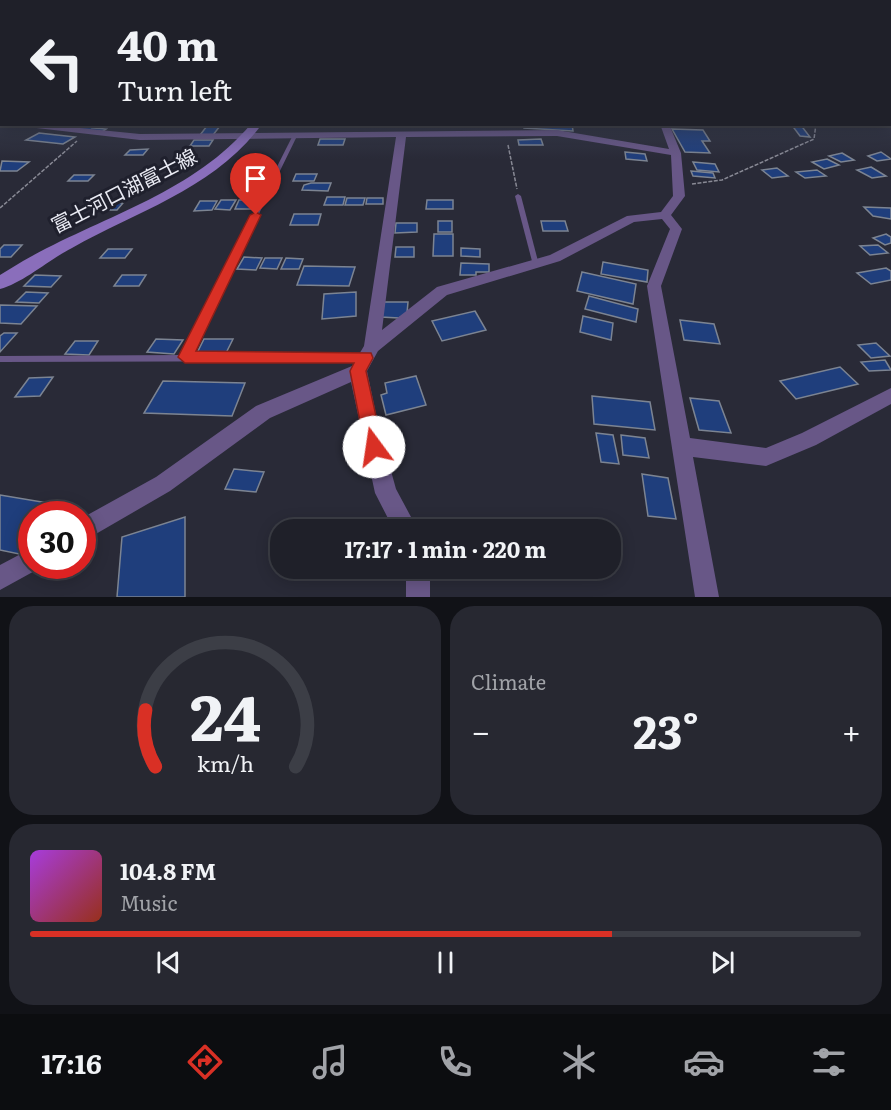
<!DOCTYPE html>
<html lang="en">
<head>
<meta charset="utf-8">
<style>
  body { margin:0; font-family:Literata,"Noto Sans JP",serif; background:#272831; color:#f1f3f6; height:100vh; display:flex; flex-direction:column; font-size:22px; white-space:nowrap }
  * { box-sizing:border-box; margin:0 }
  p { font-size:20px; color:#a1a3a8 }
  .icon { flex:none; width:33px; height:33px; fill:none; stroke:currentColor; stroke-width:2; stroke-linecap:round; stroke-linejoin:round }
  .map { position:relative; height:597px; overflow:hidden }
  .details { display:flex; flex-direction:column; gap:9px; padding:9px; background:#111217; flex:1 }
  .details>* { flex:none }
  .hud { position:absolute; left:0px; top:0px; width:891px; height:126px; box-shadow:0 3px 15px #0003,0 0 0 2px #3c3e46; background:#1f2029; color:#f1f3f6; overflow:hidden }
  .speed { position:absolute; left:18px; top:501px; display:flex; gap:12px; font-size:30px; font-weight:700; text-align:center }
  .speed>* { display:grid; place-content:center; width:78px; height:78px; border-radius:50%; background:#1f2029; box-shadow:0 3px 15px #0003,0 0 0 2px #3c3e46; line-height:1 }
  .speed .limit { border:9px solid #d22; background:#fff; color:#111 }
  .pin { position:absolute; display:grid; place-items:center; width:51px; height:51px; color:#fff; margin:-62px -26px; border-radius:50% 50% 50% 0; rotate:-45deg; box-shadow:0 0 6px #0007 }
  .pin .icon { rotate:45deg }
  .me { position:absolute; width:66px; margin:-33px; rotate:346deg; stroke-linejoin:round; filter:drop-shadow(0 0 4px #0008) }
  .turn { display:flex; align-items:center; gap:21px; height:126px; padding:0 18px; font-size:27px }
  .turn .icon { width:78px; height:78px; stroke-width:2.5 }
  .turn b { display:block; font-size:42px; line-height:51px }
  .big { font-size:45px; font-weight:700; line-height:1.1 }
  .details .widget { flex:1; display:flex; flex-direction:column; justify-content:center; gap:9px; min-width:0; padding:0 21px; border-radius:24px; background:#272831 }
  .details .dial { align-items:center; gap:0 }
  .dial svg { height:156px; overflow:visible; fill:none; stroke:#3c3e46; stroke-width:7; stroke-linecap:round; text-anchor:middle }
  .dial text { fill:#f1f3f6; stroke:none }
  .song { display:flex; align-items:center; gap:18px }
  .cover { width:72px; height:72px; border-radius:9px; background:linear-gradient(135deg,hsl(280 70% 55%),hsl(10 70% 35%)) }
  .played { height:6px; border-radius:3px; background:linear-gradient(90deg,#d93025 70%,#3c3e46 70%) }
  .keys { display:flex; justify-content:space-around; direction:ltr }
  .heat { display:flex; justify-content:space-between; align-items:center; font-size:33px; direction:ltr }
  .details .tiles { flex:1; display:grid; gap:9px; grid-template-columns:1fr 1fr }
  .widget:last-child { grid-column:span 2 }
  .trip { position:absolute; left:270px; top:519px; width:351px; height:60px; border-radius:24px; background:#1f2029; box-shadow:0 3px 15px #0003,0 0 0 2px #3c3e46; font-weight:700; line-height:60px; text-align:center }
  .tab-bar { display:flex; height:96px; justify-content:space-around; align-items:center; background:#0c0d10; color:#a1a3a8 }
  .tab-bar .icon { width:42px; height:42px }
  .tab-bar .current { color:#d93025 }
  .tab-bar b { font-size:27px; color:#f1f3f6 }
  .map>svg:first-child { display:block }
  .building { fill:#1f3e7c; stroke:#7c8492; stroke-width:1.5 }
  .lines { fill:none; stroke-linecap:round; stroke-linejoin:round }
  .path { stroke:#898a95; stroke-width:1.5; stroke-dasharray:4 1.5; stroke-linecap:butt }
  .lane { fill:#685787; fill-rule:evenodd }
  .street { fill:#685787; fill-rule:evenodd }
  .secondary { fill:#8a6ebb; fill-rule:evenodd }
  .route { fill:#d93025; stroke:#8d1f18; stroke-width:1.5 }
  .labels { text-anchor:middle; stroke-width:6; stroke-linejoin:round; paint-order:stroke }
  .street-label { font-size:20px; fill:#eaebf4; stroke:#1f202d }
</style>
</head>
<body>
<div class="map">
<svg width="891" height="597" viewBox="0 0 891 597">
  <rect width="100%" height="100%" fill="#292a37"/>
  <g class="building">
    <polygon points="74,124 98,125 93,128 106,129 100,133 66,129"/>
    <polygon points="524,124 572,124 573,131 524,128"/>
    <polygon points="791,124 800,124 810,137 800,136"/>
    <polygon points="207,126 220,126 213,135 200,135"/>
    <polygon points="672,129 703,130 710,141 702,141 710,153 685,152"/>
    <polygon points="39,133 75,137 63,144 26,140"/>
    <polygon points="320,139 345,139 343,145 318,145"/>
    <polygon points="541,139 543,145 519,145 518,140"/>
    <polygon points="194,140 213,140 209,146 190,146"/>
    <polygon points="148,149 143,155 125,155 130,150"/>
    <polygon points="625,152 645,154 647,161 626,159"/>
    <polygon points="881,152 891,159 877,161 868,156"/>
    <polygon points="842,153 854,160 841,162 829,156"/>
    <polygon points="827,159 839,165 824,169 812,162"/>
    <polygon points="2,161 29,162 17,171 0,171"/>
    <polygon points="693,162 715,164 719,172 697,170"/>
    <polygon points="871,167 886,176 872,178 857,170"/>
    <polygon points="777,168 788,176 772,178 762,170"/>
    <polygon points="817,170 826,176 805,178 796,172"/>
    <polygon points="691,171 713,173 715,178 693,176"/>
    <polygon points="296,174 317,174 314,181 293,181"/>
    <polygon points="74,175 94,175 88,181 68,181"/>
    <polygon points="311,183 331,183 328,191 302,190 304,185"/>
    <polygon points="327,197 345,197 343,205 324,205"/>
    <polygon points="347,198 365,198 363,205 345,205"/>
    <polygon points="367,198 383,198 383,204 366,204"/>
    <polygon points="221,200 236,200 230,210 215,209"/>
    <polygon points="239,200 255,200 251,209 235,209"/>
    <polygon points="427,200 453,200 453,209 426,209"/>
    <polygon points="200,201 217,201 212,210 194,211"/>
    <polygon points="100,202 123,203 117,210 93,210"/>
    <polygon points="864,207 891,208 891,219 873,216"/>
    <polygon points="294,214 321,214 318,225 290,225"/>
    <rect x="438" y="221" width="14" height="11"/>
    <polygon points="541,221 565,221 568,231 543,231"/>
    <polygon points="396,223 417,223 417,232 395,233"/>
    <polygon points="434,234 453,234 453,256 433,256"/>
    <polygon points="886,234 891,237 891,243 885,245 873,238"/>
    <polygon points="4,245 22,245 11,257 0,257 0,249"/>
    <polygon points="878,245 888,253 870,255 860,246"/>
    <polygon points="396,247 414,247 414,257 395,257"/>
    <polygon points="461,248 480,249 480,257 461,256"/>
    <polygon points="108,249 132,249 125,258 100,258"/>
    <polygon points="244,257 262,258 256,270 237,269"/>
    <polygon points="265,258 282,258 277,269 260,268"/>
    <polygon points="286,258 303,259 299,269 281,269"/>
    <polygon points="603,262 648,270 647,282 601,274"/>
    <polygon points="461,263 489,264 489,272 476,272 476,275 460,275"/>
    <polygon points="304,266 355,267 349,286 297,285"/>
    <polygon points="886,268 891,271 891,280 871,284 857,273"/>
    <polygon points="582,272 636,284 633,304 577,291"/>
    <polygon points="35,275 61,276 51,287 24,286"/>
    <polygon points="122,275 146,275 139,286 114,286"/>
    <polygon points="26,292 48,293 39,303 16,302"/>
    <polygon points="356,292 356,316 322,319 324,294"/>
    <polygon points="589,296 638,309 636,322 585,309"/>
    <polygon points="384,302 408,302 407,313 399,318 381,317"/>
    <polygon points="0,305 37,306 21,324 0,323"/>
    <polygon points="475,311 486,330 442,341 432,321"/>
    <polygon points="583,316 613,323 611,340 580,332"/>
    <polygon points="680,320 714,324 720,344 684,340"/>
    <polygon points="4,333 17,333 0,352 0,336"/>
    <polygon points="156,339 183,340 174,354 147,352"/>
    <polygon points="204,339 233,339 226,353 197,353"/>
    <polygon points="75,341 98,341 89,355 65,354"/>
    <polygon points="876,343 890,356 871,358 858,345"/>
    <polygon points="885,360 891,370 869,371 861,362"/>
    <polygon points="840,367 858,384 796,399 780,381"/>
    <polygon points="416,376 426,405 386,415 381,395 387,393 385,383"/>
    <polygon points="53,377 40,396 15,397 29,378"/>
    <polygon points="163,381 245,383 232,416 144,413"/>
    <polygon points="592,396 650,402 655,430 594,424"/>
    <polygon points="690,398 719,401 731,433 699,430"/>
    <polygon points="596,433 613,435 619,464 601,462"/>
    <polygon points="621,435 645,438 649,458 623,455"/>
    <polygon points="234,469 264,472 256,492 225,489"/>
    <polygon points="642,474 668,478 676,519 648,516"/>
    <polygon points="0,495 60,505 53,514 32,514 32,545 24,555 0,550"/>
    <polygon points="185,517 185,597 117,597 122,537"/>
  </g>
  <g class="lines">
    <g class="path">
      <polyline points="508,145 517,189"/>
      <polyline points="692,184 722,180 814,139 816,124"/>
      <polyline points="0,208 77,141"/>
    </g>
    <g class="lane">
      <polygon points="294,133 298,134 190,355 365,355 368,356 369,358 368,360 365,361 0,362 0,356 182,355"/>
      <polygon points="518,194 521,196 539,265 538,267 536,267 533,265 515,196"/>
    </g>
    <g class="street">
      <polygon points="0,79 2,79 0,84"/>
      <path d="M2,124h38l100,10 417,-4 112,19 -9,-25h9l12,29 4,43 -14,19 11,14 -21,57 29,152 76,10 36,-15 89,-45v16l-75,41 -50,21 -73,-9 26,140h-24l-48,-311 23,-57 -8,-10 -28,3 -74,39 -113,34 -69,56 -11,20 11,53 18,65 22,41h-24l-19,-37 -24,-111 -81,36 -100,73 -88,51v-24l74,-41 100,-71 96,-40 12,-20 32,-209 -256,3zM557,136l114,19 2,41 -12,16 -34,4 -77,39 -113,32 -55,43 24,-193z"/>
      <polygon points="32,548 32,566 41,566 40,568 0,590 0,565"/>
      <rect x="406" y="568" width="24" height="29"/>
    </g>
    <path class="secondary" d="M251,124h11c-48,65 -123,86 -190,124 -22,11 -49,35 -72,41v-14l23,-14c77,-44 169,-67 228,-137z"/>
  </g>
  <linearGradient id="sky" x2="0" y2="1"><stop stop-color="#17171e"/><stop offset="0.48" stop-color="#434a5e"/><stop offset="1" stop-color="#434a5e" stop-opacity="0"/></linearGradient>
  <rect width="891" height="159" fill="url(#sky)"/>
  <polygon class="route" points="256,212 261,215 196,351 371,353 373,358 366,371 383,447 380,453 374,455 368,453 365,447 350,371 354,363 185,363 178,357 250,215"/>
  <g class="labels">
    <g class="street-label">
      <text transform="translate(124 191) rotate(-27)" y="7">富士河口湖富士線</text>
    </g>
  </g>
</svg>
<div class="speed"><div class="limit">30</div></div>
<div class="pin" style="left:256px;top:215px;background:#d93025"><svg class="icon" aria-label="arrive" viewBox="0 0 24 24"><path d="M6 21V4h12l-3 4 3 4H6"/></svg></div>
<svg class="me" style="left:374px;top:447px" viewBox="-20 -20 40 40"><circle r="19" fill="#fff"/><path d="M0-13L10 11 0 6-10 11z" fill="#d93025"/></svg>
<div class="trip">17:17 · 1 min · 220 m</div>
<div class="hud">
<div class="turn"><svg class="icon" aria-label="left" viewBox="0 0 24 24"><path d="M17 20v-9H6M10 6l-5 5 5 5"/></svg><div><b>40 m</b>Turn left</div></div>
</div>
</div>
<section class="details">
<div class="tiles">
<div class="widget dial"><svg viewBox="0 0 100 80">
<path d="M14 69A42 42 0 1 1 86 69"/>
<path d="M14 69A42 42 0 0 1 9 40" stroke="#d93025"/>
<text x="50" y="56" font-size="32" font-weight="700">24</text>
<text x="50" y="72" font-size="11">km/h</text>
</svg></div>
<div class="widget"><p>Climate</p>
<div class="heat"><a>−</a><b class="big">23°</b><a>+</a></div>
</div>
<div class="widget">
<div class="song"><i class="cover"></i><div><b>104.8 FM</b><p>Music</p></div></div>
<div class="played"></div>
<div class="keys"><svg class="icon" aria-label="previous" viewBox="0 0 24 24"><path d="M18 5L8 12l10 7zM5 5v14"/></svg><svg class="icon" aria-label="pause" viewBox="0 0 24 24"><path d="M8 5v14M16 5v14"/></svg><svg class="icon" aria-label="next" viewBox="0 0 24 24"><path d="M6 5l10 7-10 7zM19 5v14"/></svg></div>
</div>
</div>
</section>
<nav class="tab-bar">
<b>17:16</b>
<svg class="icon current" aria-label="directions" viewBox="0 0 24 24"><path d="M12 3l9 9-9 9-9-9zM9 14v-3h6M13 9l2 2-2 2"/></svg>
<svg class="icon" aria-label="music" viewBox="0 0 24 24"><path d="M9 18V5l10-2v13"/><circle cx="6" cy="18" r="3"/><circle cx="16" cy="16" r="3"/></svg>
<svg class="icon" aria-label="phone" viewBox="0 0 24 24"><path d="M5 4h4l2 5-3 2q2 4 5 5l2-3 5 2v4C11 20 4 13 5 4z"/></svg>
<svg class="icon" aria-label="climate" viewBox="0 0 24 24"><path d="M12 3v18M4 7l16 10M4 17L20 7"/></svg>
<svg class="icon" aria-label="car" viewBox="0 0 24 24"><path d="M5 17H2v-5l4-1 3-4h7l3 4 3 1v5h-3M9 17h6M6 11h13"/><circle cx="7" cy="17" r="2"/><circle cx="17" cy="17" r="2"/></svg>
<svg class="icon" aria-label="filters" viewBox="0 0 24 24"><path d="M4 7h16M4 17h16"/><circle cx="9" cy="7" r="2"/><circle cx="15" cy="17" r="2"/></svg>
</nav>
</body>
</html>
